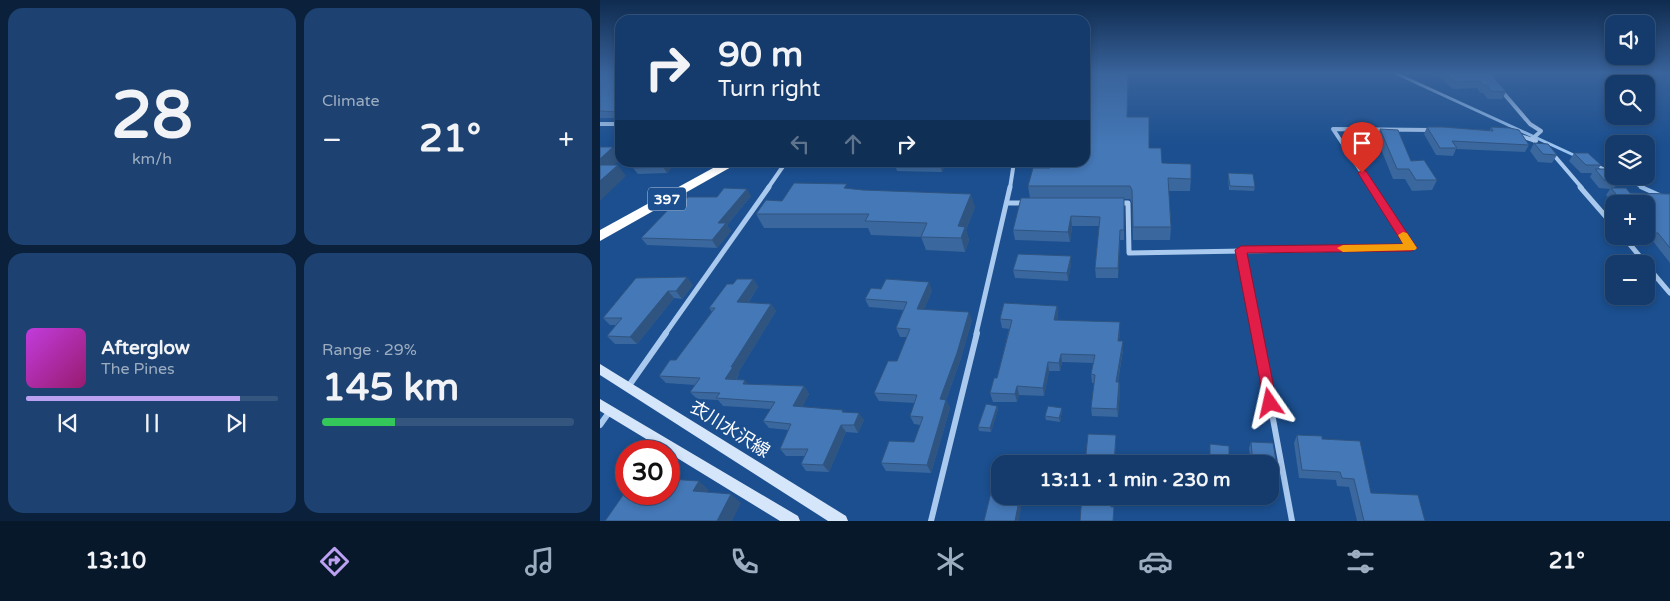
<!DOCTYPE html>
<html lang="en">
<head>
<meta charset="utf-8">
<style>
  body { margin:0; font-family:"Varela Round","Noto Sans JP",sans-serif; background:#1d4271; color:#f1f3f6; height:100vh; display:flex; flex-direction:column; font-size:19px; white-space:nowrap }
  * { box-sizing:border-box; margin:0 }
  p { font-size:16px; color:#9dadc1 }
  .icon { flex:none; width:28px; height:28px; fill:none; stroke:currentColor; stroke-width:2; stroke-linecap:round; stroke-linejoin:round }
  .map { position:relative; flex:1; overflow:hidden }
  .sheet { display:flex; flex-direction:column; gap:8px; padding:8px; background:#0b203b; width:600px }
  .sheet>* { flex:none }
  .guide { position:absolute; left:15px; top:15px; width:475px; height:152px; border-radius:15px; box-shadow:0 2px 8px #0003,0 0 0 1px #33557e; background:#143b6b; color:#f1f3f6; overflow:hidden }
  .buttons { position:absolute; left:1005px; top:15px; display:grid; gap:10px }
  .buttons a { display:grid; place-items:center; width:50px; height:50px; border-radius:10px; background:#143b6b; box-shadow:0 2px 8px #0003,0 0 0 1px #33557e; font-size:25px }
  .speed { position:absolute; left:15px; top:440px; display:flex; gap:10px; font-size:25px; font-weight:700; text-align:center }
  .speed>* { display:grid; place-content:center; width:65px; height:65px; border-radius:50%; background:#143b6b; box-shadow:0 2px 8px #0003,0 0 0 1px #33557e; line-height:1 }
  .speed .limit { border:8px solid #d22; background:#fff; color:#111 }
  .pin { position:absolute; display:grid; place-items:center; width:42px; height:42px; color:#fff; margin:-51px -21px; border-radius:50% 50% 50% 0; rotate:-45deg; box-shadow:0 0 5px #0007 }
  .pin .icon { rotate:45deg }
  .me { position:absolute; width:55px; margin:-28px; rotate:349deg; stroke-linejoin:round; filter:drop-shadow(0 0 4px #0008) }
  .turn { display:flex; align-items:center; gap:18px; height:105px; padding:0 20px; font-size:22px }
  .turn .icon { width:65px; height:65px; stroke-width:2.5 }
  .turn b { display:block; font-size:35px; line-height:42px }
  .lanes { display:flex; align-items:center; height:48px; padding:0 20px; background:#0003; justify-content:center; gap:25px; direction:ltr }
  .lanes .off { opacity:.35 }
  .big { font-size:38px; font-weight:800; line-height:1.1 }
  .sheet .widget { flex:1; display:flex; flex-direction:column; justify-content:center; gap:8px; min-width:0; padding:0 18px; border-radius:15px; background:#1d4271 }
  .sheet .dial { align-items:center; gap:0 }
  .dial b { font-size:65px; line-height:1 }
  .song { display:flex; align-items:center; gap:15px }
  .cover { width:60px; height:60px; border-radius:8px; background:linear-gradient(135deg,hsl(290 70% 55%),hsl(320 70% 35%)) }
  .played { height:5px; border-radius:2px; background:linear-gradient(90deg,#bca0f2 85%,#33557e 85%) }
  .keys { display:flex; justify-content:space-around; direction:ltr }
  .heat { display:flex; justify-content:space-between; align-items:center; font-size:28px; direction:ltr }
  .charge { height:8px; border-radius:4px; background:linear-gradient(90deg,#34c759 29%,#33557e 0) }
  .sheet .tiles { flex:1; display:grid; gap:8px; grid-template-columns:repeat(2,1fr) }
  .trip { position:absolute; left:391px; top:455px; width:288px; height:50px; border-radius:15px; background:#143b6b; box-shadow:0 2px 8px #0003,0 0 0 1px #33557e; font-weight:800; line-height:50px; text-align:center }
  .tab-bar { display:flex; height:80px; justify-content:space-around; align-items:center; background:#08182b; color:#9dadc1 }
  .tab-bar .icon { width:35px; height:35px }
  .tab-bar .on { color:#bca0f2 }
  .tab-bar b { font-size:22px; color:#f1f3f6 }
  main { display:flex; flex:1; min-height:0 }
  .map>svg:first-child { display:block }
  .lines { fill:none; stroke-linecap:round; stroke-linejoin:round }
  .stream-far1 { stroke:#9cc4f0; stroke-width:3 }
  .stream { stroke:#9cc4f0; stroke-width:4.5 }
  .street-far2 { stroke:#a9c9ee; stroke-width:4 }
  .street-far1 { stroke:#a9c9ee; stroke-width:5 }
  .street { stroke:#a9c9ee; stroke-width:6 }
  .secondary { fill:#d6e6fa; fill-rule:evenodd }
  .highway { fill:#fff; fill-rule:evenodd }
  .wall { fill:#3a679d }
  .shaded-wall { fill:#305480 }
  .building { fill:#4478b7; stroke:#305480 }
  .route { fill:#e11d48; stroke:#92132f }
  .slow { fill:#f59e0b }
  .labels { text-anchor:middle; stroke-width:5; stroke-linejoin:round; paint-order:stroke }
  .shield { fill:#1b4f8f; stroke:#bbcadd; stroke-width:1 }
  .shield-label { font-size:14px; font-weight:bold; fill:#fff }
  .near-street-label { font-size:18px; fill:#fff; stroke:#1b4f8f }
</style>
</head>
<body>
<main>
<section class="sheet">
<div class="tiles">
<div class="widget dial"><b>28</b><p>km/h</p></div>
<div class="widget"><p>Climate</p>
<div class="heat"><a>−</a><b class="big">21°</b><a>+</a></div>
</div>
<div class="widget">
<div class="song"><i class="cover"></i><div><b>Afterglow</b><p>The Pines</p></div></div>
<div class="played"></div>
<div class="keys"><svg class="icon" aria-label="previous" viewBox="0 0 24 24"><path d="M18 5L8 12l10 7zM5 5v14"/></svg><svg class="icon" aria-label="pause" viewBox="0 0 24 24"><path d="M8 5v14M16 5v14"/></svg><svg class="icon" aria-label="next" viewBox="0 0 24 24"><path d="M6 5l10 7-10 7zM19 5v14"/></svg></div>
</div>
<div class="widget"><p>Range · 29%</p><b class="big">145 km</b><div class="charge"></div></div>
</div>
</section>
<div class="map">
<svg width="1070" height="521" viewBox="0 0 1070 521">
  <rect width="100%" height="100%" fill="#1b4f8f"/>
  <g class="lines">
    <g class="stream-far1">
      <polyline points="795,73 978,157"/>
      <polyline points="994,164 1014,174"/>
      <polyline points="1019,176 1044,188"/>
    </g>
    <polyline class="stream" points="1041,187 1070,200"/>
    <g class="street-far2">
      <polyline points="900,89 930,124 941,131 932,139 935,141"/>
      <polyline points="0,124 20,124"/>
      <polyline points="917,135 936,141"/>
      <polyline points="952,153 982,188"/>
      <polyline points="168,188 186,162"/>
      <polyline points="410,188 414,162"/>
      <polyline points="772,188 733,129 832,130"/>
    </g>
    <g class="street-far1">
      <polyline points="980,187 1014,226"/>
      <polyline points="408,203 425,203"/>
      <polyline points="518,203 528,203 529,253 811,248 771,187"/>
      <polyline points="1023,236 1046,264"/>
      <polyline points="641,250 657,334"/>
      <polyline points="1046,265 1070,293"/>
      <polyline points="65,334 169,187"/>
      <polyline points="376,334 410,187"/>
    </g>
    <g class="street">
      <polyline points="657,333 692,521"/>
      <polyline points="28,387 66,333"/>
      <polyline points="0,425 10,411"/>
      <polyline points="331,521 377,333"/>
    </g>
    <g class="secondary">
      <polygon points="0,364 246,516 248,521 228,521 0,375"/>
      <polygon points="0,399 198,516 200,521 180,521 69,453 69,451 66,451 0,411"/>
    </g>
    <polygon class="highway" points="124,162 140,162 0,241 0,230"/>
  </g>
  <g class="wall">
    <rect x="0" y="73" width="20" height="45"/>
    <polygon points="510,73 529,73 527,117 549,148 562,163 591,179 590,191 569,191 571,227 570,240 533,240 532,203 530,199 524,199 524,240 520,240 518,278 496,278 495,268 499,226 472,226 470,242 415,240 413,230 430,198 428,186 450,168"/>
    <polygon points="835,73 890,73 906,92 902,99 888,99 883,93 880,93 877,88 853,89"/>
    <polygon points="827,127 890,130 891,127 929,145 925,152 856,149 853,156 836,155 824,134"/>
    <polygon points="780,129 811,161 837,180 832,190 812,191 805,179 793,179 777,139"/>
    <polygon points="934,143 957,155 952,163 938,162 930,151"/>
    <polygon points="974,153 1001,165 998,169 1019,181 1014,188 1030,193 1070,194 1070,263 1052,240 1041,240 1038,236 1046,236 1046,204 1014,204 1014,205 1006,195 1010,189 999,188 990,177 992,173 981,173 969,161"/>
    <polygon points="76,162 67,173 38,174 33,168"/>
    <polygon points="294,162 391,162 389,168 344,167 342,172 297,171"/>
    <polygon points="628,173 655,187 654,191 629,190 628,177"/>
    <polygon points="249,189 375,207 366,230 369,240 365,252 326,250 321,237 271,235 268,228 164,228 156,214 182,201"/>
    <polygon points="151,196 127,225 131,231 117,248 47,245 41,238 77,209"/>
    <polygon points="471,256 471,264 468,281 415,278 413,270"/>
    <polygon points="36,278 93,285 82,299 74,298 37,344 15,344 7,336 16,325 10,325 3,318"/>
    <polygon points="153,279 158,287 148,303 171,304 176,311 138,373 139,374 136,380 148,384 204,386 209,394 202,407 244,412 264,420 258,433 246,432 229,472 206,471 201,464 204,456 186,456 180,449 188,430 169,428 163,421 171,409 123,406 118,400 97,399 90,392 95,385 66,383 59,376 76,360 112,312 109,308 133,284"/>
    <polygon points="332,291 324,309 372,320 360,361 346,400 350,408 331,473 286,471 281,463 314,442 320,425 314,424 310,416 315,403 279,401 274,393 297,361 307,337 300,337 296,328 303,310 269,307 265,299"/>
    <polygon points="457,306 458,315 457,320 520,331 519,341 523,341 523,350 518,382 519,382 520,391 518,417 492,416 491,408 494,383 492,383 491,374 493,363 462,362 460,371 449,371 444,396 419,395 417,402 393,402 390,393 397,378 409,329 402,328 400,319"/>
    <polygon points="397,406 398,409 391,432 379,431 378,427"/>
    <polygon points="462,411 460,422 446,420 445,416"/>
    <polygon points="697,435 722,439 771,493 825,521 757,521 749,487 737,486 736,480 699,478 694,443"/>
    <polygon points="651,442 673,443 678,473 675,478 677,491 675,496 670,496 670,464 651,464 649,448"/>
    <polygon points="637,496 652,496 651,498 637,498"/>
  </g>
  <g class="shaded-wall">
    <polygon points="13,147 20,156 20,160 2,176 0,173 0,159"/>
    <polygon points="67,162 76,162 67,173 63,167"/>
    <polygon points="339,162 343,162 344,167 342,172"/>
    <polygon points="387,162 391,162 389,168"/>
    <polygon points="18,165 26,176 0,201 0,181"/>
    <polygon points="147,189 151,196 127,225 131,231 117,248 112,240 118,223"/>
    <polygon points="371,194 375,207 366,230 369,240 365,252 358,226"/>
    <polygon points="471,216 472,226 470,242 468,232"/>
    <polygon points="520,230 520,240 518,278 518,268"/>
    <polygon points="471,256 471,264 468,281 467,273"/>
    <polygon points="87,277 93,285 82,299 76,291"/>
    <polygon points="153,279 158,287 143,310 137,302"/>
    <polygon points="329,282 332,291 321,317 317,309"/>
    <polygon points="68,291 74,298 37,344 30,337"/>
    <polygon points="171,304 176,311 138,373 139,374 131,387 125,379 131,367"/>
    <polygon points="457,306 458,315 455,328 454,320"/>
    <polygon points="369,312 372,320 360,361 343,408 340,399"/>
    <polygon points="520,322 520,331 518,350 518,341"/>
    <polygon points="523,341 523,350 516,390 516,382"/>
    <polygon points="461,354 462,362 460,371 459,363"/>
    <polygon points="448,362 449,371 444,396 443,388"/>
    <polygon points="145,380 151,387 143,384"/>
    <polygon points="519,382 520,391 518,417 517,409"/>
    <polygon points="204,386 209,394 199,414 193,406"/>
    <polygon points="417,386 419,395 417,402 415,394"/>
    <polygon points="346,400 350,408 331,473 327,465"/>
    <polygon points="397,406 398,409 391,432 390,428"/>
    <polygon points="462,408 462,411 460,422 459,418"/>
    <polygon points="259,413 264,420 258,433 254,425"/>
    <polygon points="241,425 246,432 229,472 223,465"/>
    <polygon points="516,435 516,443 515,464 514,464"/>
    <polygon points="99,481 109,490 103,500 93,491"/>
    <polygon points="131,494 141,503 132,521 117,521"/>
    <polygon points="420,496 423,496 419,521 415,521"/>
  </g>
  <g class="building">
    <polygon points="0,73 20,73 20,112 0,111"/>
    <polygon points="485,73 528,73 527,117 549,117 549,148 561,148 562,163 591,164 591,179 568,178 571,227 533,227 532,190 530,186 428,186 433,168 450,168 451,162 485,162"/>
    <polygon points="846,73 890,73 906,92 891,91 887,85 884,85 880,81 856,82"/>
    <polygon points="827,127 843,127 893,131 891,127 910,128 919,130 929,145 852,141 857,148 840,148"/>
    <polygon points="780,129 798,130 811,161 824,160 837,180 816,180 809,169 797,169"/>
    <polygon points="934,143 948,144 957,155 943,154"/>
    <polygon points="0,147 13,147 0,159"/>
    <polygon points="974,153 988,153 1001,165 986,165"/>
    <polygon points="39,162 67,162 63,167 33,168"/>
    <polygon points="0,165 18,165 0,181"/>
    <polygon points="995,169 1010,169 1014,174 1014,176 1015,176 1019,181 1004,180"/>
    <polygon points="628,173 653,174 655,187 630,186"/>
    <polygon points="194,183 247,184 244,188 263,190 371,194 358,226 365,227 361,238 321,237 327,223 265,221 269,214 156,214 166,200 182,201"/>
    <polygon points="124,188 147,189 118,223 126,223 112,240 41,238 70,208 77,209 88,197 117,197"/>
    <polygon points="1011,188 1026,188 1030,193 1070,194 1070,248 1058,233 1047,233 1046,231 1046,204 1024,204"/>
    <polygon points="421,198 524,198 524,230 520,230 518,268 495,268 500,217 471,216 468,232 413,230"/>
    <polygon points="418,254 471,256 467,273 413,270"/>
    <polygon points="87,277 76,291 68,291 30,337 7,336 22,318 3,318 36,278"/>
    <polygon points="137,279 153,279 137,302 171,304 131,367 133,367 125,379 145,380 143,384 204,386 193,406 243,410 242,412 259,413 254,425 241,425 223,465 201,464 208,449 180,449 191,424 163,421 175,402 116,398 120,393 90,392 100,378 59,376 70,360 76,360 115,308 109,308 127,284 133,284"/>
    <polygon points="286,279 329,282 317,309 369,312 357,353 340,399 346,400 327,465 281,463 289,441 314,442 323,417 310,416 317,395 274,393 288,361 297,361 310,329 296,328 307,302 265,299 271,288 281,289"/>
    <polygon points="404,303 457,306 454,320 520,322 518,341 523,341 516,382 519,382 517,409 491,408 495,375 491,374 495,355 461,354 459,363 448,362 443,388 417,386 415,394 390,393 394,378 397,378 412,320 400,319"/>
    <polygon points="386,404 397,406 390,428 378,427"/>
    <polygon points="448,406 462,408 459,418 445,416"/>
    <polygon points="488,434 516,435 514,464 485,464"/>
    <polygon points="697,435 722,436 722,439 760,441 771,493 818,495 825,521 764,521 754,479 742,478 740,472 702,470"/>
    <polygon points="651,442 673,443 678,473 675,473 677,491 670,491 670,464 653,464"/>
    <polygon points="610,444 629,446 629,464 610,463"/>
    <polygon points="69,479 99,481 93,491 131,494 117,521 5,521 26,491 26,494 69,494"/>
    <polygon points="394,480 400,480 400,496 420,496 415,521 384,521"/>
    <polygon points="482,496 512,496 511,507 514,507 513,521 480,521"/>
  </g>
  <linearGradient id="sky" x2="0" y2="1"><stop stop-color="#0f2b4f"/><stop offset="0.5" stop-color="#39639b"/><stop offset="1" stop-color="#39639b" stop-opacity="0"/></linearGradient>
  <rect width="1070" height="146" fill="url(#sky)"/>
  <polygon class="route" points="762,170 766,171 817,248 811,251 647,253 677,403 675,407 670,409 665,407 635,250 641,246 803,244 758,173"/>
  <polygon class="slow" points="803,232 807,233 817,248 815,250 743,252 737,248 743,245 803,244 798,235"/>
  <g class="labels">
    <rect class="shield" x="48" y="187.5" width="38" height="23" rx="4"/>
    <g class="shield-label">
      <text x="67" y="204">397</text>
    </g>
    <g class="near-street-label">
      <text transform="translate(130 429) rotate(32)" y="6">衣川水沢線</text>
    </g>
  </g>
</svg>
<div class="buttons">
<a><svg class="icon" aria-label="sound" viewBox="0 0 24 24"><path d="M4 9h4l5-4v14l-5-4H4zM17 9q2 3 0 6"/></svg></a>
<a><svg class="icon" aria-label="search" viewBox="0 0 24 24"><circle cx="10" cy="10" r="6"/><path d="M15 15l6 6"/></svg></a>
<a><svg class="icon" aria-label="layers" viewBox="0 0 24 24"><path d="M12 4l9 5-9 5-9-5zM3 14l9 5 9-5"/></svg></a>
<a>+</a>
<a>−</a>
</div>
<div class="speed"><div class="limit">30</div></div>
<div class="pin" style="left:762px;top:173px;background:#d93025"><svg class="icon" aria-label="arrive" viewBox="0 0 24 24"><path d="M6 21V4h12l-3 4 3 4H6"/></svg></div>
<svg class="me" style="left:670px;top:403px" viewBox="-20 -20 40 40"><path d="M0-17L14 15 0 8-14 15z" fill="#e11d48" stroke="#fff" stroke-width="4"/></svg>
<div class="trip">13:11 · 1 min · 230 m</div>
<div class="guide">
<div class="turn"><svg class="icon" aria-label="right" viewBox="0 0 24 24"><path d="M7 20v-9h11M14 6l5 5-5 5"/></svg><div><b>90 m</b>Turn right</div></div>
<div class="lanes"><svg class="icon off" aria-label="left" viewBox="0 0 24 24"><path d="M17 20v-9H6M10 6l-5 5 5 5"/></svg><svg class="icon off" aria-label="ahead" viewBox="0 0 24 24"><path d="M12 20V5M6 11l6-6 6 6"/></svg><svg class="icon" aria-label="right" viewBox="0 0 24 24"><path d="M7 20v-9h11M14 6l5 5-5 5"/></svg></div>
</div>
</div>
</main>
<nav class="tab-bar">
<b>13:10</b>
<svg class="icon on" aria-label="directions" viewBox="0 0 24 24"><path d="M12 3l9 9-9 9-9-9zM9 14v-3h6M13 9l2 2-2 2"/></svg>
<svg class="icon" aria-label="music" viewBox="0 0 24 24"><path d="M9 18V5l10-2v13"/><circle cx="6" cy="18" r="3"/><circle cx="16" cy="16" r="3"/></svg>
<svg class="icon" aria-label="phone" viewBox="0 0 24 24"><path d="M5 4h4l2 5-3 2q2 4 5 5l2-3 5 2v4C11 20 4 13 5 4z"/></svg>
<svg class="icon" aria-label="climate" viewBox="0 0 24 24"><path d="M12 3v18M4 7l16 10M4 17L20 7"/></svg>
<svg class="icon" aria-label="car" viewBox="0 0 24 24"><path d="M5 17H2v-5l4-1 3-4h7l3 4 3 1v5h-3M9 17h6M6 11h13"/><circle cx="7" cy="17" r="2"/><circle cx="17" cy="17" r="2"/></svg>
<svg class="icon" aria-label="filters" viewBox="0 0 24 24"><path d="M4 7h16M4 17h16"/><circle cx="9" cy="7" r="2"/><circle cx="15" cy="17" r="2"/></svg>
<b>21°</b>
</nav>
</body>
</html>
